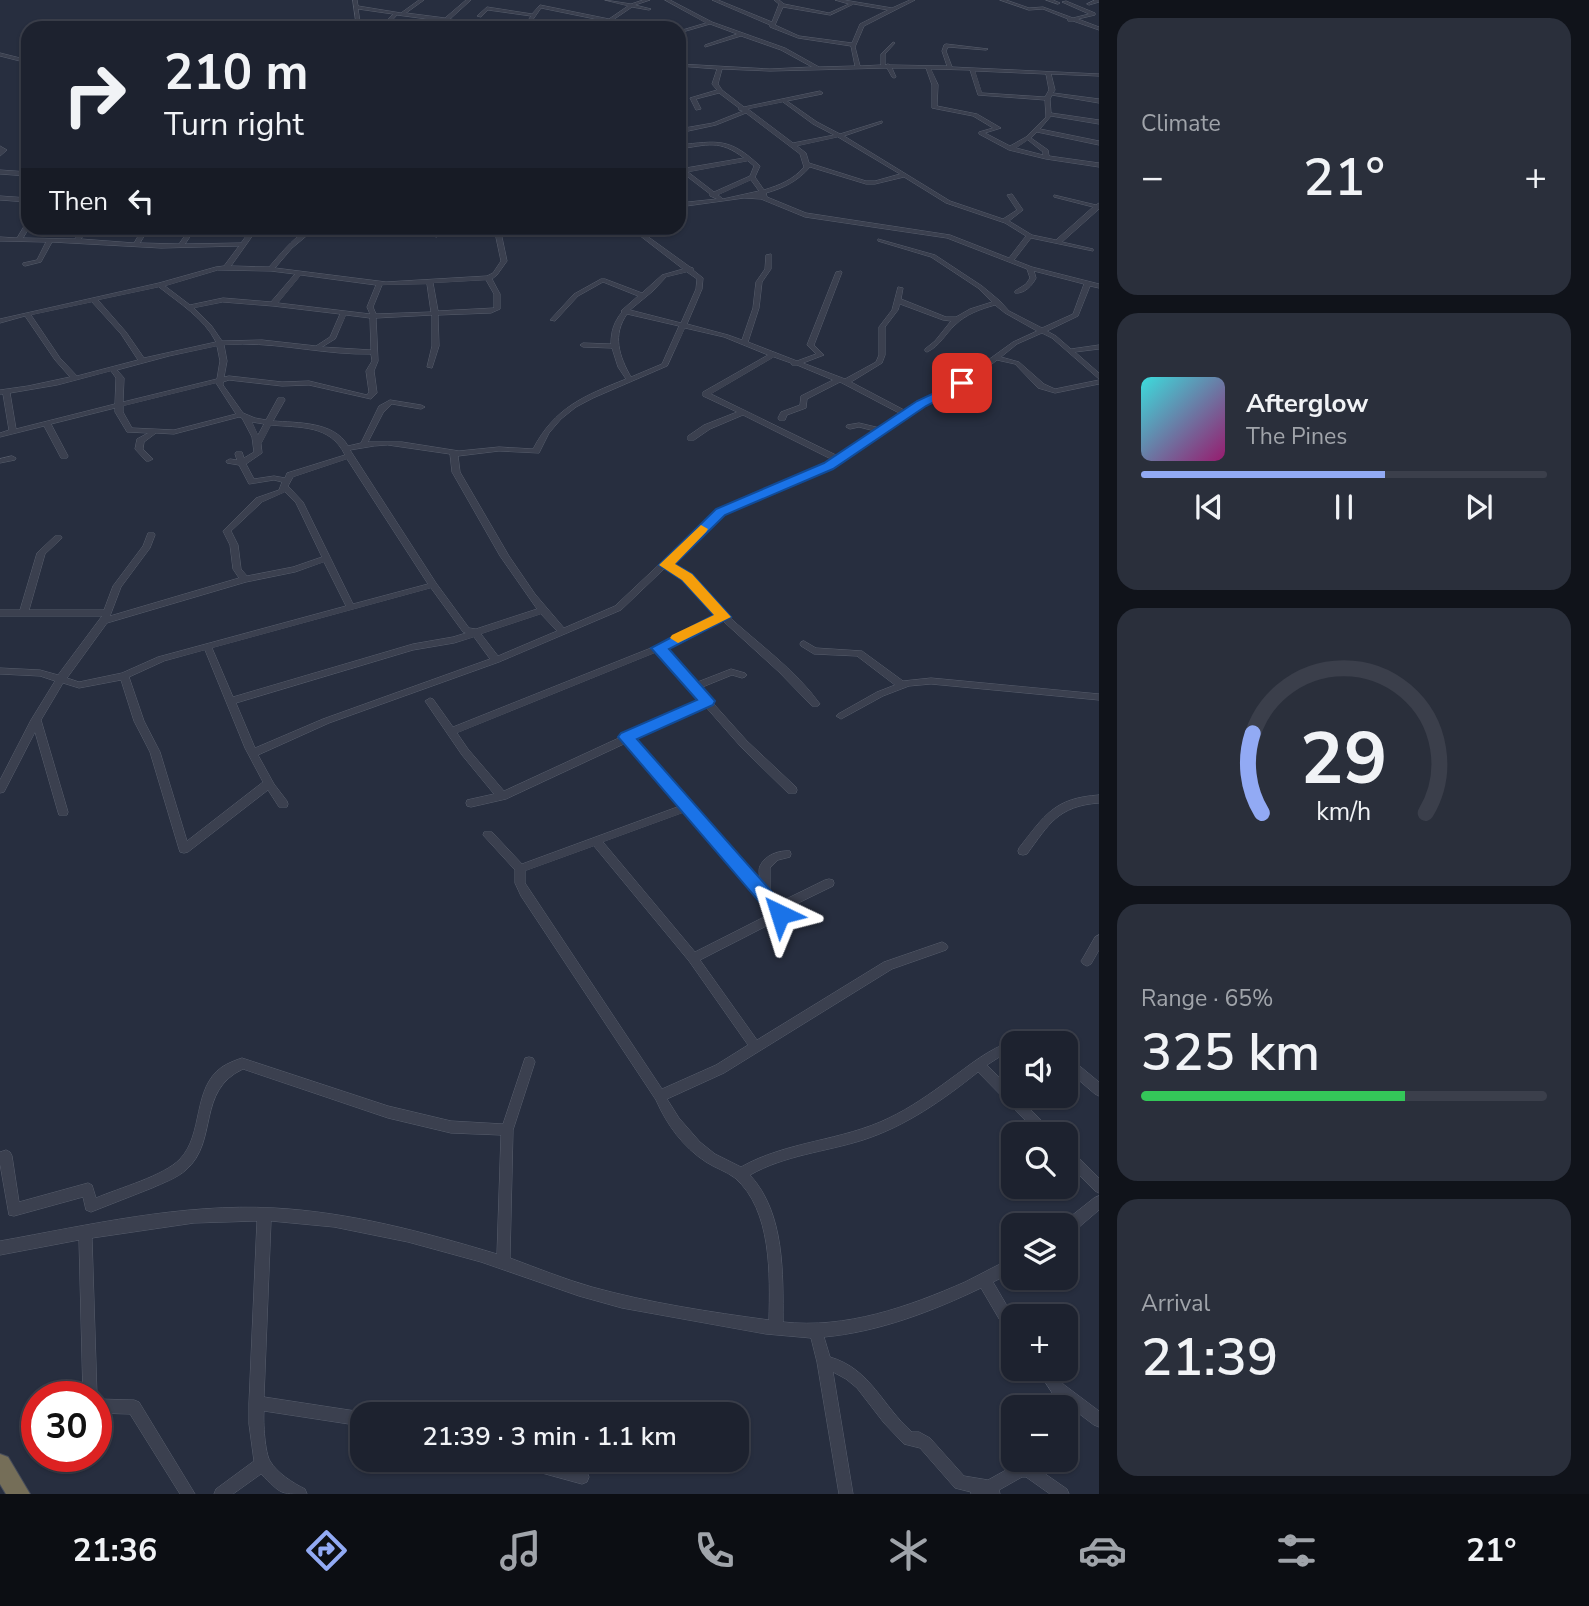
<!DOCTYPE html>
<html lang="en">
<head>
<meta charset="utf-8">
<style>
  body { margin:0; font-family:"Nunito Sans",sans-serif; background:#2a2f3b; color:#f1f3f6; height:100vh; display:flex; flex-direction:column; font-size:26px; white-space:nowrap }
  * { box-sizing:border-box; margin:0 }
  p { font-size:23px; color:#a0a4aa }
  .icon { flex:none; width:38px; height:38px; fill:none; stroke:currentColor; stroke-width:2; stroke-linecap:round; stroke-linejoin:round }
  .map { position:relative; flex:1; overflow:hidden }
  .side { display:flex; flex-direction:column; gap:18px; padding:18px; background:#10131a; width:490px }
  .side>* { flex:none }
  .top-card { position:absolute; left:21px; top:21px; width:665px; height:214px; border-radius:21px; box-shadow:0 2px 5px #0004,0 0 0 2px #3b3f4b; background:#1d222f; color:#f1f3f6; overflow:hidden }
  .fabs { position:absolute; left:1001px; top:1031px; display:grid; gap:14px }
  .fabs a { display:grid; place-items:center; width:77px; height:77px; border-radius:14px; background:#1d222f; box-shadow:0 2px 5px #0004,0 0 0 2px #3b3f4b; font-size:35px }
  .speed { position:absolute; left:21px; top:1381px; display:flex; gap:14px; font-size:35px; font-weight:700; text-align:center }
  .speed>* { display:grid; place-content:center; width:91px; height:91px; border-radius:50%; background:#1d222f; box-shadow:0 2px 5px #0004,0 0 0 2px #3b3f4b; line-height:1 }
  .speed .limit { border:10px solid #d22; background:#fff; color:#111 }
  .pin { position:absolute; display:grid; place-items:center; width:60px; height:60px; color:#fff; margin:-30px; border-radius:14px; box-shadow:0 4px 10px #0006 }
  .me { position:absolute; width:77px; margin:-38px; rotate:319deg; stroke-linejoin:round; filter:drop-shadow(0 0 5px #0008) }
  .turn { display:flex; align-items:center; gap:24px; height:147px; padding:0 28px; font-size:32px }
  .turn .icon { width:91px; height:91px; stroke-width:2.5 }
  .turn b { display:block; font-size:49px; line-height:60px }
  .then { display:flex; align-items:center; height:66px; padding:0 28px; background:#0003; gap:14px; font-size:26px }
  .big { font-size:52px; font-weight:600; line-height:1.1 }
  .side .tile { flex:1; display:flex; flex-direction:column; justify-content:center; gap:10px; min-width:0; padding:0 24px; border-radius:21px; background:#2a2f3b }
  .side .dial { align-items:center; gap:0 }
  .dial svg { height:182px; overflow:visible; fill:none; stroke:#3b3f4b; stroke-width:7; stroke-linecap:round; text-anchor:middle }
  .dial text { fill:#f1f3f6; stroke:none }
  .song { display:flex; align-items:center; gap:21px }
  .cover { width:84px; height:84px; border-radius:10px; background:linear-gradient(135deg,hsl(180 70% 55%),hsl(320 70% 35%)) }
  .played { height:7px; border-radius:4px; background:linear-gradient(90deg,#92aaf4 60%,#3b3f4b 60%) }
  .keys { display:flex; justify-content:space-around; direction:ltr }
  .heat { display:flex; justify-content:space-between; align-items:center; font-size:38px; direction:ltr }
  .charge { height:10px; border-radius:5px; background:linear-gradient(90deg,#34c759 65%,#3b3f4b 0) }
  .trip { position:absolute; left:350px; top:1402px; width:399px; height:70px; border-radius:21px; background:#1d222f; box-shadow:0 2px 5px #0004,0 0 0 2px #3b3f4b; font-weight:600; line-height:70px; text-align:center }
  .dock { display:flex; height:112px; justify-content:space-around; align-items:center; background:#0c0e13; color:#a0a4aa }
  .dock .icon { width:49px; height:49px }
  .dock .active { color:#92aaf4 }
  .dock b { font-size:32px; color:#f1f3f6 }
  main { display:flex; flex:1; min-height:0 }
  .map>svg:first-child { display:block }
  .lines { fill:none; stroke-linecap:round; stroke-linejoin:round }
  .minor-casing { stroke:#585e6d; stroke-width:1 }
  .highway-casing { stroke:#454b5a; stroke-width:2 }
  .minor { fill:#3b404f; fill-rule:evenodd }
  .highway { fill:#756e58; fill-rule:evenodd }
  .route { fill:#1a73e8; stroke:#114b97; stroke-width:2 }
  .slow { fill:#f59e0b }
</style>
</head>
<body>
<main>
<div class="map">
<svg width="1099" height="1494" viewBox="0 0 1099 1494">
  <rect width="100%" height="100%" fill="#272e3f"/>
  <g class="lines">
    <g class="minor-casing">
      <g id="minor">
        <polygon points="353,0 357,0 358,6 401,13 419,0 424,0 406,13 445,18 466,0 471,0 450,19 507,28 495,28 447,22 440,28 435,28 442,21 397,15 385,28 380,28 393,14 358,9 361,28 357,28"/>
        <polygon points="605,0 631,4 643,0 650,0 635,5 651,9 649,10 632,7 610,22 541,8 527,28 523,28 531,16 488,10 481,17 477,16 487,7 532,14 540,5 609,19 628,6"/>
        <path d="M665,0h5l42,22 73,26 34,19 36,-1 -4,-20 -53,-8 -28,-11v-2l-58,-25h6l54,22 7,-18 -5,-4h5l5,4 45,9 20,-9 -14,-4h9l48,8 18,-8h5l-51,26 -9,21 5,19 21,-1v-11l12,-12 2,1 -10,11v11l3,-1 2,1 57,1 -5,-15 2,-6 2,-1 42,5 -2,1 -38,-3 -2,4 6,16 147,7v2l-48,-2 4,16 -2,3 46,6v4l-47,-8 -2,4 1,14 48,7v4l-48,-8 -11,13 59,12v4l-62,-13 -6,6 17,12 1,6 50,7v4l-53,-8 -37,-9 -30,-16v-2l14,-4 -20,-12 -41,-8v-23l-6,-17h-34l4,9 -2,1 -2,-1 -5,-9 -117,3 -48,-2 -4,15 4,6 22,17 76,-16 3,2 -1,1 -35,7 30,21 23,12 42,-13v2l-38,13 106,65 53,18 14,-9 -10,-15 5,-1 11,16 -14,11 23,14 24,5 37,-33 -39,-10v-2l42,10 3,-2v6l-37,33 31,7v2l-62,-13 -17,22 18,7 67,17v4l-9,-2 -12,30 -31,15 9,5 15,13 28,-4v4l-24,3 24,21v6l-47,-41 -10,-5 -25,11 -16,13 18,5 25,22 11,5 44,-9v4l-44,9 -17,-5 -23,-24 -18,-4 -32,25 -40,20 -39,25v3h-3l-51,35 -109,46 -53,50c22,13 38,33 56,50 31,29 69,55 94,90l-2,2h-6l-33,-34 -56,-51 -58,28 30,34 36,-14 14,4 2,2 -2,2 -3,1 -10,-3 -32,13 8,10 3,1 1,3 35,39 49,46 1,3 -1,3h-8l-47,-46 -36,-41 -71,33 126,144c0,-5 -2,-13 0,-17 5,-11 19,-16 30,-15l1,3 -1,3 -12,3 -8,8v27l9,11 3,-5 43,-21 4,-1 4,1 1,3 -1,3 -43,21 -6,10 -84,43 57,80 127,-78 58,-20 4,2 2,3 -2,3 -54,19 -168,104 -57,26 12,19 21,24 15,12 26,13c46,-26 101,-26 148,-49 21,-10 41,-24 60,-38 21,-15 39,-31 64,-39l4,2 2,-4c6,-2 13,-5 19,-3l2,4 -2,3h-25v8l-12,5 -14,9 26,26v5h4l34,34 2,4h-14l-61,-62c-35,28 -72,54 -115,68 -38,12 -78,15 -113,35 35,38 33,99 33,147 63,7 125,-15 182,-40 16,-8 32,-17 48,-24v14l-20,10 20,34v20l-5,-2 -27,-46c-48,23 -102,44 -157,49l6,20c41,12 52,49 82,75h7l11,6 34,38 24,4 27,-15 13,-3 39,27 2,5h-19l-24,-17h-4l-23,13 1,4h-29v-2l-16,-4 -35,-40 -16,-4 -20,-21 -27,-35 -11,-9 -13,-7 20,122h-14l-22,-132 -6,-24 -45,-4 -144,-26 -43,-12 -98,-34 -73,-20 -74,-15 -63,-6 -7,176 98,15 5,2h-5v12l-98,-15c-1,11 1,42 6,50 7,12 23,22 35,28l2,5c-29,0 -25,0 -46,-20l-28,20h-19l2,-5 38,-28 -5,-37v-21l8,-182 -63,2 -102,15 5,158 -1,2v-2h-13l-4,-156 -79,15v-14c89,-16 182,-38 274,-33 75,4 150,24 223,46l4,-119 -50,-2 -63,-15 -145,-49c-47,22 -24,72 -57,101 -9,8 -23,13 -34,18 -20,8 -41,16 -61,24l-5,-2 -3,-13 -69,19 -5,-1 -9,-51v-12l6,-2 4,2 2,4 7,46 69,-19 4,2 4,13c23,-10 68,-22 84,-39 24,-25 12,-71 42,-92 6,-4 14,-7 20,-9l146,48 63,15 52,3 22,-66 4,-1 4,1 2,4 -22,68 -3,128c27,10 54,21 82,29 58,16 118,25 177,33 1,-45 3,-110 -34,-142 -9,-7 -20,-10 -29,-16 -23,-15 -39,-37 -50,-62l-135,-204 -6,-13v-13l-32,-35 1,-3h8l30,32 158,-58 -54,-63 -120,56 -35,8 -4,-1 -1,-3 1,-3 27,-6 -32,-39 -37,-54 5,-3 3,1 20,28 203,-81 62,-30 -31,-32 -22,-16 -44,42 -122,52 -170,61 -71,32 16,29 13,17 1,3 -1,3h-8l-11,-17 -80,62 -4,1 -4,-1 -1,-3 -29,-97 -16,-31 -13,-41 -42,8 -16,-5 -22,37 27,92 -1,3h-8l-1,-3 -23,-80 -31,60 -4,1v-13l31,-60 24,-39 -15,-5 -40,-2v-6l40,2 18,5 44,-59h-102v-6h20l17,-57 18,-17h6l1,2 -17,16 -16,56h75l9,-24 30,-40 5,-13h6l1,2 -5,13 -29,39 -11,29 129,-38 -6,-9 -3,-24 -7,-14 33,-33 23,-8 3,-8 -8,-2 -25,4 -10,-19 -12,-2 -1,-2 4,-2 7,1 -2,-6 1,-2h6l2,6 10,-6 -2,-15 -10,-19 -3,-1 -65,17 -18,-1 -12,9 -1,7 10,10 -4,2h-3l-11,-12 2,-10 11,-6 -21,-1 -12,-20v-4l-64,16 17,32 -1,2h-6l-17,-32 -44,11v-4l9,-3 -6,-36h-3v-4l28,-4 42,-9 -15,-17 -30,-44 -25,7v-4l159,-36 57,-16 8,-1 15,-20 -78,2 -109,-6 -11,20 -16,4 -2,-1v-2l14,-3 9,-18 -46,-1v-4l17,1 9,-15 2,-1 1,6 -6,10 52,1 7,-11h6l-7,11 53,4 9,-15h6l-9,15 39,1 11,-16h6l-11,16 56,-1 11,-15h6l-27,38 38,1c11,-12 31,-39 47,-39l-24,20 -17,20 111,14 101,-6 6,-3 8,-12 -7,-33h6l7,33 -10,14 -5,4 8,15v15l-9,4 -53,2 1,31 -7,22 -5,-1 5,-21v-31l-56,3 2,43 -4,10 3,22 -6,6 -62,-14 -27,1 -53,-6 -6,2v3l20,28 12,5 11,2 12,-22h6l1,2 -12,21c24,2 61,0 75,25l13,-3 18,-37 11,-6 31,5 4,2 -4,2 -29,-5 -9,9 -15,29h34l57,9 40,-4 34,2c22,-42 51,-53 93,-70l-8,-12 -6,-19 -29,-1 -3,-2 3,-2 28,1c0,-13 3,-22 11,-32l-1,-1 17,-15 -35,-14 -25,14 -23,25 -5,-1 24,-26 27,-15h4l37,14 20,-18 21,-6 -53,-41h6l54,39 3,1v2l10,8 -1,11 -15,35 41,11 14,5 11,-32 3,-26 9,-13 1,-14 5,-1v15l-9,13 -3,26 -11,34 49,19 19,-7 -9,-9 29,-73 5,-1 1,1 -28,73 10,10 -21,8 42,16 31,-17 3,-7v-28l13,-17 6,-23 5,1 -2,11 45,18h10l14,-8 22,-7 -14,-14 -47,-31 -53,-16v-2l57,16 47,31 18,15 9,10 33,17 31,-14 11,-30 -50,-13 2,7c-4,8 -12,16 -21,15v-2l11,-7 4,-6 -3,-9 -80,-31 -142,-21 -44,-18 -17,-1 -65,9v-4l38,-4 -7,-3v-2l-30,-23v-2l64,-11c-25,-19 -36,-13 -65,-9v-4c39,-4 50,-8 81,21l-5,11 9,13c16,-5 29,-10 40,-23l-4,-13 -54,-41 -30,12 -37,8v-4l34,-6 30,-12 -4,-1v-2l-20,-15 -23,6 5,10 -5,1 -6,-12 27,-8 -5,-6 5,-15 -38,-3v-2l91,5 42,-2 -31,-17 -40,-14 -36,11v-2l32,-11 -27,-10 -31,9v-2l27,-8zM854,4l34,6 -28,14 -8,19 -53,-7 -24,-11 8,-18 47,8zM931,69l39,1 8,25 67,5 1,17 -20,20 -16,9 -25,-13 16,-5 -24,-14 -40,-8 1,-21zM975,71l71,3 3,16 -4,7 -63,-4zM783,102l30,22 21,11 -41,8 -45,-34zM838,137l62,37 -25,7h-9l-57,-18 -3,-10 -9,-7zM1028,140l15,12v3l-27,-7zM748,161l6,5 -4,10 -36,16 -26,-20zM810,167l56,17h9l29,-7 42,26 59,20 21,13 -17,22 -59,-23 -144,-22 -39,-16 -1,-4c18,-5 32,-12 44,-26zM751,180l8,11 -36,8 -5,-4zM218,270l53,1 24,3 -24,28 -48,-4 -33,7 -25,-19zM687,272l10,7 -1,10 -15,34 -51,-13 23,-19 13,-14zM301,275l75,10 -9,22 3,7 -92,-11zM486,280l8,14v14l-56,3 -5,-28zM427,284l4,28 -55,2 -3,-7 9,-22zM159,287c20,16 45,31 57,55l-72,16 -18,-26 -28,-32zM92,302l29,32 17,26 -61,16 -17,-18 -29,-43zM223,302l50,4 67,8 -10,23 -14,9 -54,-6 -40,1 -11,-16 -17,-17zM900,304l43,16 8,1 -16,20 -10,8v2l2,1c13,-6 18,-18 28,-27 11,-11 26,-16 40,-20l10,8 32,18 -24,11 -54,39 -40,20 -13,10 -55,-29 31,-19 3,-8v-28l13,-17zM627,314l52,12 -17,38 -31,13c-12,-21 -19,-42 -4,-63zM346,315l24,3 1,32 -49,-3 13,-8zM685,328l39,9 44,18 -65,37v4l34,16 -33,13 -16,11v4h6l16,-11 33,-14 90,45 -7,4 -109,46 -102,96 -51,22 -29,-34 -26,-38 -49,-84 -2,-16 41,-5 40,2 10,-20 12,-14 15,-12 17,-9 74,-32zM243,344c43,0 85,11 128,10l1,7 -6,10 3,21 -2,3 -58,-14 -27,1 -53,-6 -5,1 3,-16 -3,-16zM217,346l3,15 -3,18 -94,23 1,-24 -7,-8 52,-14zM774,357l17,6 1,2h5l36,15 -32,16 -1,9 -19,7 -3,6 1,2h6l2,-5 19,-7 1,-9 33,-17 61,32 -21,14 -21,-5 -12,2 -1,2 4,2 9,-2 16,4 -37,25 -127,-62zM111,371l5,7 -1,26 -99,25 -6,-36 47,-8zM216,383l20,31 -62,16 -42,-2 -9,-16v-6zM252,422l12,2 -6,11zM271,425c29,3 59,-1 74,30l-58,18 -2,5 -11,-2 -20,3 -8,-15 16,-11 -1,-9zM388,445l62,9 2,18 48,84 37,53 -61,20 -7,-1 -33,-45 -86,-133 24,-4zM347,459l81,125 -75,20 -50,-102 -15,-16 5,-9zM285,492l11,11 26,54 -29,10 -46,9 -6,-7 -3,-24 -7,-14 31,-29zM324,562l22,44 -188,51 -36,16 -43,9 -12,-4 40,-55 139,-41 49,-10zM431,588l32,44 3,1 -13,4 -40,7 -180,53 -21,-49zM541,614l16,17 -59,25 -17,-22zM474,637l16,22 -167,60 -68,29 -19,-45 177,-53 41,-7zM205,650l40,98 18,34 -76,59 -27,-89 -16,-31 -15,-44 35,-16zM657,652l43,49 -72,33 -5,1 -2,2 -117,54 -36,-42 -11,-16zM685,812l87,101 -77,39 -92,-110zM594,846l95,115 59,84 -32,20 -54,24 -137,-206v-12z"/>
        <polygon points="1000,0 1006,0 1029,8 1043,7 1073,18 1089,14 1062,2 1066,1 1095,13 1095,15 1078,19 1099,27 1099,30 1073,21 1068,21 1068,19 1043,9 1029,10"/>
        <polygon points="1046,0 1053,0 1060,3 1058,4"/>
        <polygon points="1095,0 1099,0 1099,2 1089,5 1087,4"/>
        <polygon points="679,46 681,46 683,47 679,49"/>
        <polygon points="0,53 28,60 28,63 0,56"/>
        <polygon points="0,146 7,150 0,156"/>
        <polygon points="0,170 28,172 28,176 0,174"/>
        <polygon points="0,196 28,198 28,202 0,200"/>
        <polygon points="432,228 438,228 437,237 432,236"/>
        <polygon points="12,456 16,458 15,460 0,463 0,459"/>
        <polygon points="804,641 816,648 862,651 903,681 931,678 1099,694 1099,700 931,684 909,686 883,696 841,719 836,716 838,714 877,692 895,685 857,656 814,654 801,646 800,644 801,642"/>
        <path d="M1099,795v8c-41,3 -50,21 -72,51l-4,1 -4,-1 -1,-3 1,-3c26,-33 35,-50 80,-53z"/>
        <polygon points="1099,935 1099,950 1091,964 1087,966 1083,964 1081,961 1083,958 1095,937"/>
        <polygon points="1072,1062 1076,1063 1099,1082 1099,1096 1095,1094 1068,1071 1066,1067 1068,1063"/>
        <polygon points="1066,1147 1070,1149 1099,1178 1099,1193 1095,1191 1066,1162"/>
        <polygon points="1099,1196 1099,1210 1071,1234 1066,1235 1066,1225 1061,1224 1094,1198"/>
        <polygon points="1036,1368 1052,1368 1063,1384 1099,1411 1099,1427 1094,1425 1053,1394"/>
        <polygon points="96,1399 134,1400 139,1402 195,1494 180,1494 130,1414 96,1413"/>
        <polygon points="513,1460 545,1460 582,1470 587,1472 589,1477 587,1482 582,1484 520,1467 515,1465"/>
      </g>
    </g>
    <g class="highway-casing">
      <polygon id="highway" points="0,1454 8,1457 30,1494 6,1494 0,1484"/>
    </g>
    <use href="#minor" class="minor"/>
    <use href="#highway" class="highway"/>
  </g>
  <polygon class="route" points="962,380 966,381 966,386 926,406 833,469 725,515 675,564 692,574 731,617 669,649 715,701 713,705 637,739 787,909 789,914 787,919 774,919 618,737 621,733 697,700 651,648 714,615 682,580 659,565 716,509 824,463 917,401"/>
  <polygon class="slow" points="701,525 708,529 706,532 675,564 692,574 731,617 678,643 670,638 672,635 714,615 682,580 659,565"/>
</svg>
<div class="fabs">
<a><svg class="icon" aria-label="sound" viewBox="0 0 24 24"><path d="M4 9h4l5-4v14l-5-4H4zM17 9q2 3 0 6"/></svg></a>
<a><svg class="icon" aria-label="search" viewBox="0 0 24 24"><circle cx="10" cy="10" r="6"/><path d="M15 15l6 6"/></svg></a>
<a><svg class="icon" aria-label="layers" viewBox="0 0 24 24"><path d="M12 4l9 5-9 5-9-5zM3 14l9 5 9-5"/></svg></a>
<a>+</a>
<a>−</a>
</div>
<div class="speed"><div class="limit">30</div></div>
<div class="pin" style="left:962px;top:383px;background:#d93025"><svg class="icon" aria-label="arrive" viewBox="0 0 24 24"><path d="M6 21V4h12l-3 4 3 4H6"/></svg></div>
<svg class="me" style="left:780px;top:914px" viewBox="-20 -20 40 40"><path d="M0-17L14 15 0 8-14 15z" fill="#1a73e8" stroke="#fff" stroke-width="4"/></svg>
<div class="trip">21:39 · 3 min · 1.1 km</div>
<div class="top-card">
<div class="turn"><svg class="icon" aria-label="right" viewBox="0 0 24 24"><path d="M7 20v-9h11M14 6l5 5-5 5"/></svg><div><b>210 m</b>Turn right</div></div>
<div class="then">Then<svg class="icon" aria-label="left" viewBox="0 0 24 24"><path d="M17 20v-9H6M10 6l-5 5 5 5"/></svg></div>
</div>
</div>
<section class="side">
<div class="tile"><p>Climate</p>
<div class="heat"><a>−</a><b class="big">21°</b><a>+</a></div>
</div>
<div class="tile">
<div class="song"><i class="cover"></i><div><b>Afterglow</b><p>The Pines</p></div></div>
<div class="played"></div>
<div class="keys"><svg class="icon" aria-label="previous" viewBox="0 0 24 24"><path d="M18 5L8 12l10 7zM5 5v14"/></svg><svg class="icon" aria-label="pause" viewBox="0 0 24 24"><path d="M8 5v14M16 5v14"/></svg><svg class="icon" aria-label="next" viewBox="0 0 24 24"><path d="M6 5l10 7-10 7zM19 5v14"/></svg></div>
</div>
<div class="tile dial"><svg viewBox="0 0 100 80">
<path d="M14 69A42 42 0 1 1 86 69"/>
<path d="M14 69A42 42 0 0 1 10 34" stroke="#92aaf4"/>
<text x="50" y="56" font-size="32" font-weight="700">29</text>
<text x="50" y="72" font-size="11">km/h</text>
</svg></div>
<div class="tile"><p>Range · 65%</p><b class="big">325 km</b><div class="charge"></div></div>
<div class="tile"><p>Arrival</p><b class="big">21:39</b></div>
</section>
</main>
<nav class="dock">
<b>21:36</b>
<svg class="icon active" aria-label="directions" viewBox="0 0 24 24"><path d="M12 3l9 9-9 9-9-9zM9 14v-3h6M13 9l2 2-2 2"/></svg>
<svg class="icon" aria-label="music" viewBox="0 0 24 24"><path d="M9 18V5l10-2v13"/><circle cx="6" cy="18" r="3"/><circle cx="16" cy="16" r="3"/></svg>
<svg class="icon" aria-label="phone" viewBox="0 0 24 24"><path d="M5 4h4l2 5-3 2q2 4 5 5l2-3 5 2v4C11 20 4 13 5 4z"/></svg>
<svg class="icon" aria-label="climate" viewBox="0 0 24 24"><path d="M12 3v18M4 7l16 10M4 17L20 7"/></svg>
<svg class="icon" aria-label="car" viewBox="0 0 24 24"><path d="M5 17H2v-5l4-1 3-4h7l3 4 3 1v5h-3M9 17h6M6 11h13"/><circle cx="7" cy="17" r="2"/><circle cx="17" cy="17" r="2"/></svg>
<svg class="icon" aria-label="filters" viewBox="0 0 24 24"><path d="M4 7h16M4 17h16"/><circle cx="9" cy="7" r="2"/><circle cx="15" cy="17" r="2"/></svg>
<b>21°</b>
</nav>
</body>
</html>
